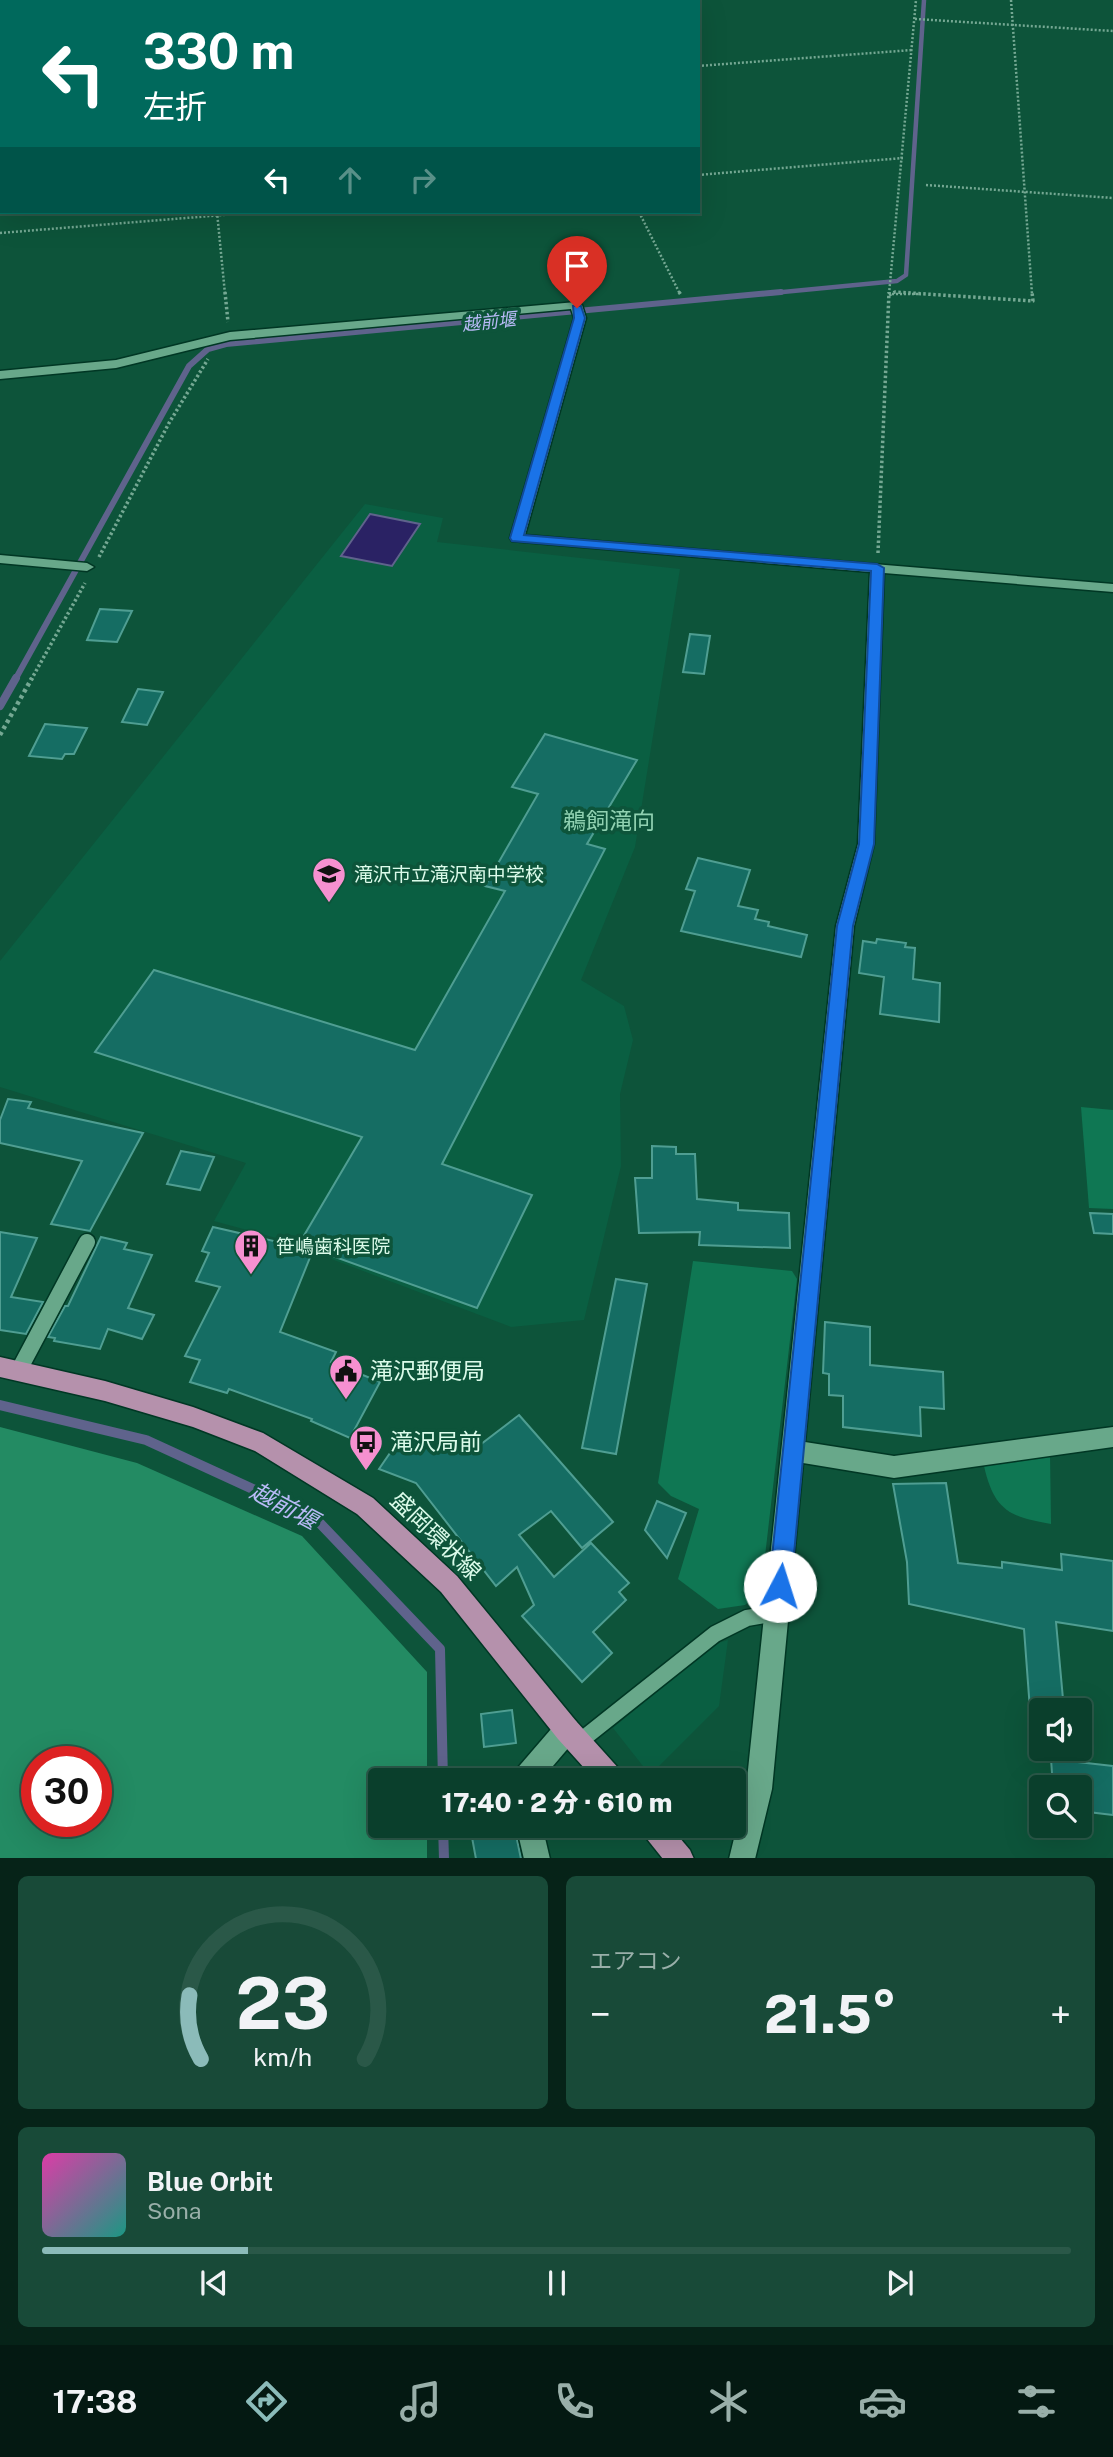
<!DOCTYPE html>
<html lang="ja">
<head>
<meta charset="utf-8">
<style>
  body { margin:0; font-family:"Public Sans","Noto Sans JP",sans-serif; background:#184a38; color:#f1f3f6; height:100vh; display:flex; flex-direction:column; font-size:26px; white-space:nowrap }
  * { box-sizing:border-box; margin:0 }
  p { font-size:23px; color:#99afa9 }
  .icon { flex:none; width:38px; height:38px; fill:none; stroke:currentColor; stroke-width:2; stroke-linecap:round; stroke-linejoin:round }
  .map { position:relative; height:1858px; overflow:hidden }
  .panel { display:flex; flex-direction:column; gap:18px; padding:18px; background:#062318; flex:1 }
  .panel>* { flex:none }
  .top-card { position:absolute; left:0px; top:0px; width:700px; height:214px; box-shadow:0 7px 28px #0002,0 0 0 2px #2a5848; background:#00695c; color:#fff; overflow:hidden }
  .fabs { position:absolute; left:1029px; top:1698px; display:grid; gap:14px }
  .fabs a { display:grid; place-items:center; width:63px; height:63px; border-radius:7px; background:#0a3f2c; box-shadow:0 7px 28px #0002,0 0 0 2px #2a5848; font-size:35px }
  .speed { position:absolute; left:21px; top:1746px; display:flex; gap:14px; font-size:35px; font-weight:700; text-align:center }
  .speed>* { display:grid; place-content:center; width:91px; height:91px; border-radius:50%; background:#0a3f2c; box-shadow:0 7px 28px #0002,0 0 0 2px #2a5848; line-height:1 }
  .speed .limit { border:10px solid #d22; background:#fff; color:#111 }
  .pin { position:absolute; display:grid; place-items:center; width:60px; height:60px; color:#fff; margin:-72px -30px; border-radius:50% 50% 50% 0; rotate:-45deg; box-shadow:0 0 7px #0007 }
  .pin .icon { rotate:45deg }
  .me { position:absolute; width:77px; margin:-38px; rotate:5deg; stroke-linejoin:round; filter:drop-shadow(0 0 5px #0008) }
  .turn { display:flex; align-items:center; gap:24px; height:147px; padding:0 28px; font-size:32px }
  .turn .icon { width:91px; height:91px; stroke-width:2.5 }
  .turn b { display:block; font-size:49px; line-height:60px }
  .lanes { display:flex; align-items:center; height:66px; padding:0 28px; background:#0003; justify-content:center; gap:35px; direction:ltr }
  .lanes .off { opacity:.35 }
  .big { font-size:52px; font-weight:800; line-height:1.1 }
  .panel .tile { flex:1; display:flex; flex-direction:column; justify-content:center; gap:10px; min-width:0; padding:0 24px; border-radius:10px; background:#184a38 }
  .panel .dial { align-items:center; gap:0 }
  .dial svg { height:182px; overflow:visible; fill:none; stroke:#2a5848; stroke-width:7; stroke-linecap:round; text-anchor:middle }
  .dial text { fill:#f1f3f6; stroke:none }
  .song { display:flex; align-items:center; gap:21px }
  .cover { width:84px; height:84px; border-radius:10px; background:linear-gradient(135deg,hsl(320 70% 55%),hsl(170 70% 35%)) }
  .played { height:7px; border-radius:4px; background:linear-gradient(90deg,#8bbbb9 20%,#2a5848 20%) }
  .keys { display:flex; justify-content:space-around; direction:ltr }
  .heat { display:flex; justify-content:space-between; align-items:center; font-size:38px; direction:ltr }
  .panel .tiles { flex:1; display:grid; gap:18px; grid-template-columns:1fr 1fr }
  .tile:last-child { grid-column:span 2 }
  .trip { position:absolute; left:368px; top:1768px; width:378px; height:70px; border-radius:7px; background:#0a3f2c; box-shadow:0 7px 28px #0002,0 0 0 2px #2a5848; font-weight:800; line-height:70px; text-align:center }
  .tabs { display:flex; height:112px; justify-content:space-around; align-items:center; background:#041912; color:#99afa9 }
  .tabs .icon { width:49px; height:49px }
  .tabs .current { color:#8bbbb9 }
  .tabs b { font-size:32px; color:#f1f3f6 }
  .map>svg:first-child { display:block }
  .built { fill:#0a5f42 }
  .green { fill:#0f7753 }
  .forest { fill:#238b63; fill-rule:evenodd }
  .water { fill:#2a2264; stroke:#5f638c; stroke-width:2 }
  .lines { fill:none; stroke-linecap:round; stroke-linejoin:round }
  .stream-far3 { stroke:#5f638c; stroke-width:4.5 }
  .stream-far2 { stroke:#5f638c; stroke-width:6 }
  .stream-far1 { stroke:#5f638c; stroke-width:8 }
  .stream { stroke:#5f638c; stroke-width:10 }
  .building { fill:#156d63; stroke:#4f9e92; stroke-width:2 }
  .service-casing { stroke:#003724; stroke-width:19 }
  .minor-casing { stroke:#003724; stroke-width:3 }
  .primary-casing { stroke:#003724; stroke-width:3 }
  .path-far2 { stroke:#75a893; stroke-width:2.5; stroke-dasharray:2 2; stroke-linecap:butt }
  .path-far1 { stroke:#75a893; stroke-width:3.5; stroke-dasharray:2.5 2.5; stroke-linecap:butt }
  .path { stroke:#75a893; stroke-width:4.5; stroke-dasharray:3.5 3.5; stroke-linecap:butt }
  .service { stroke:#68a88a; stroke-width:16 }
  .minor { fill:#68a88a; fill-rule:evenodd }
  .primary { fill:#b591ac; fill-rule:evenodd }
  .route { fill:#1a73e8; stroke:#114b97; stroke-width:2 }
  .labels { text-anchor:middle; stroke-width:7; stroke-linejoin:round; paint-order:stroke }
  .far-water-label { font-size:18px; font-style:italic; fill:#b8baf6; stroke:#0d543a }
  .poi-label { font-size:19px; fill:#dbfbea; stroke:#0d543a; text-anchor:start }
  .quarter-label { font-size:23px; fill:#90d1b1; stroke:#0d543a }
  .near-poi-label { font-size:23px; fill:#dbfbea; stroke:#0d543a; text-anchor:start }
  .near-street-label { font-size:23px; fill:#dbfbea; stroke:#0d543a }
  .near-water-label { font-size:24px; font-style:italic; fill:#b8baf6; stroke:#0d543a }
</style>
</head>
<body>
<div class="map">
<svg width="1113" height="1859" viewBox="0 0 1113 1859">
  <rect width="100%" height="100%" fill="#0d543a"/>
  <g class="built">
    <polygon points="365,504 443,518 437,542 680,569 635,847 581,980 624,1006 633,1040 620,1094 621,1166 584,1320 511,1327 276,1238 214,1221 246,1163 0,1087 0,961"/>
    <polygon points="728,1640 719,1706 650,1775 613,1728 713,1645"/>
  </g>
  <g class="green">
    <polygon points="1081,1107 1113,1110 1113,1209 1089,1208"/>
    <polygon points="693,1261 792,1271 797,1279 761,1591 745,1605 718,1609 678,1579 699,1509 671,1496 658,1483"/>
    <path d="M1050,1454l1,70c-42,-7 -57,-14 -67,-58z"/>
  </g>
  <path class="forest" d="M0,1427l137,36 165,73 125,136v108h-47v45h47v33h-427zM37,1762h59v60h-59z"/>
  <polygon class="water" points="370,514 420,524 392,566 341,556"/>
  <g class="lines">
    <polyline class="stream-far3" points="762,294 897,281 906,275 924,0"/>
    <polyline class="stream-far2" points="15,680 189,366 208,349 226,344 781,292"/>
    <polyline class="stream-far1" points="0,706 16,678"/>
    <g class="stream">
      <polyline points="0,1405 146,1440 314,1517 440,1649 443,1780"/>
      <polyline points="443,1825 444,1859"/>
    </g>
  </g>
  <g class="building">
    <polygon points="100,609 132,611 117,642 87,640"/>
    <polygon points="690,634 710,636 704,674 683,672"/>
    <polygon points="138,689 163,692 147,725 122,722"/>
    <polygon points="45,724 87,728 74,754 65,754 62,759 29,756"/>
    <polygon points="545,734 637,760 587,844 605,849 442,1164 532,1195 477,1308 299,1244 362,1137 95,1052 154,970 415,1050 505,891 485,886 538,794 512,787"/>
    <polygon points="698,858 750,870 738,906 758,910 755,919 769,922 768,926 807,935 801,957 681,931 695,891 686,889"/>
    <polygon points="877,939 906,943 905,947 915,948 913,979 940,983 939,1022 880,1014 884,977 859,973 863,941 876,943"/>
    <polygon points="8,1099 31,1102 28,1108 143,1133 90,1231 51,1224 82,1161 0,1143 0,1120"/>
    <polygon points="652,1146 676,1147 676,1154 695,1154 697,1199 738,1203 738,1210 789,1213 790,1248 699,1245 700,1232 639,1233 635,1178 652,1178"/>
    <polygon points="181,1151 214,1157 200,1190 167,1184"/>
    <polygon points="1090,1213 1113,1214 1113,1234 1094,1233"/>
    <polygon points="213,1227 313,1250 280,1332 336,1352 331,1362 380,1382 350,1438 311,1421 312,1419 229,1389 227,1393 190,1382 200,1360 185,1356 220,1287 196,1281 209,1253 202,1251"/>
    <polygon points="0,1232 37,1238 11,1297 43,1302 26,1334 0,1330"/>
    <polygon points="101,1237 127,1243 124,1249 152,1255 128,1308 154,1315 142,1339 108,1329 100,1349 54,1341 55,1338 48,1337 65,1306 68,1306"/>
    <polygon points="616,1279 647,1284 616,1454 582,1448"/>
    <polygon points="825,1322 870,1327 870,1365 943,1372 944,1409 920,1407 921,1436 843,1427 843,1396 829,1395 829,1374 823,1373"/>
    <polygon points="519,1415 613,1522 582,1548 551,1511 519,1535 554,1577 591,1543 629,1583 619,1592 626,1600 593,1632 612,1653 582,1682 522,1616 534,1605 517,1567 496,1586 416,1483 379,1469 403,1434 435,1450 450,1433 472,1451"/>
    <polygon points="946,1483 958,1563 1002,1568 1002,1562 1062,1570 1061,1554 1113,1561 1113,1631 1056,1622 1064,1710 1030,1710 1024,1629 909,1604 907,1562 893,1484"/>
    <polygon points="657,1501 686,1513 667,1558 645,1530"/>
    <polygon points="512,1710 516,1743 484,1747 481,1714"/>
    <polygon points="1051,1759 1113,1766 1113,1815 1080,1811 1080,1787 1053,1787"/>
    <polygon points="498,1825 514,1825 521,1859 476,1859 471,1832"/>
  </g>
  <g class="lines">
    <g class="service-casing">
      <g id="service">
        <polyline points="19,1370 87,1242"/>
        <polyline points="579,1742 715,1634 747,1618 777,1613"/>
      </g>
    </g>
    <g class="minor-casing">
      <g id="minor">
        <polygon points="576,302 582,305 586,318 525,535 1113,584 1113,592 884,573 874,844 854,926 805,1442 894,1456 1113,1427 1113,1447 894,1478 803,1463 772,1789 755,1859 729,1859 746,1789 836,926 858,844 870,572 512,541 510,538 574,318 571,309 230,340 116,368 0,379 0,371 116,360 230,332"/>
        <polygon points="0,555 87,563 94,567 87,571 0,563"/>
        <polygon points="567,1717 576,1721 580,1730 576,1739 541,1780 511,1780 515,1771 558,1721"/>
        <polygon points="516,1825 542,1825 550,1859 524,1859"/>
      </g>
    </g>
    <g class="primary-casing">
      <g id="primary">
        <polygon points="0,1357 105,1381 193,1407 263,1433 373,1498 457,1576 576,1721 621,1771 625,1780 595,1780 558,1739 441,1592 357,1514 255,1451 193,1427 105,1401 0,1377"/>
        <polygon points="639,1825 669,1825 690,1850 694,1859 663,1859 643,1834"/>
      </g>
    </g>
    <g class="path-far2">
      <polyline points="1011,0 1032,294"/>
      <polyline points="351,2 376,0"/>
      <polyline points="915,19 1113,31"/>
      <polyline points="698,66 912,50"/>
      <polyline points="698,175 903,158"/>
      <polyline points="926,185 1113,198"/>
      <polyline points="217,212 225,294"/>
      <polyline points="639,212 680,294"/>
      <polyline points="0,233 260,212"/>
      <polyline points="889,294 916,0"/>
      <polyline points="892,294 921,294"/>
    </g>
    <g class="path-far1">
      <polyline points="225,292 228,322"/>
      <polyline points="679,292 681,295"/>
      <polyline points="889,295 895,292 1033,301 1032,292"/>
      <polyline points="878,553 889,292"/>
      <polyline points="99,557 169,423 208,359"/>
      <polyline points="31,680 85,583"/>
    </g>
    <polyline class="path" points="0,735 32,678"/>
    <use href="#service" class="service"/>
    <use href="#minor" class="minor"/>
    <use href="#primary" class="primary"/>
  </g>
  <polygon class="route" points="573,306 581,306 585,318 524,535 877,564 884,568 874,844 853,926 791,1586 787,1594 780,1597 772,1594 769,1586 837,926 859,844 871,571 512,541 510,538 574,318"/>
  <defs>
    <g id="school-pin" transform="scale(1.75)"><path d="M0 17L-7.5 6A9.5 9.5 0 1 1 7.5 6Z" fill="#f690d0" stroke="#0d543a"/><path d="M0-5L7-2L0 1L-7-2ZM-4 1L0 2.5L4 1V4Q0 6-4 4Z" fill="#111"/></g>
    <g id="building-pin" transform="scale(1.75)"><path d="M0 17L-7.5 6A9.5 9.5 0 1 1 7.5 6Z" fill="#f690d0" stroke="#0d543a"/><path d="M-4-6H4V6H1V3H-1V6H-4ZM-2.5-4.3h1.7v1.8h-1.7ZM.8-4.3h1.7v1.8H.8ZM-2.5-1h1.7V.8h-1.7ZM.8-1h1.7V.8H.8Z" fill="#111"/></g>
    <g id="civic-pin" transform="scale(1.75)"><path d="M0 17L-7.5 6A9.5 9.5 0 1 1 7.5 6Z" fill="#f690d0" stroke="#0d543a"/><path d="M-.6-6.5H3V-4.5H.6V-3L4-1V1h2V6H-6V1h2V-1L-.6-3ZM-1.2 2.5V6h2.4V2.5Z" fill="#111"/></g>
    <g id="bus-pin" transform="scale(1.75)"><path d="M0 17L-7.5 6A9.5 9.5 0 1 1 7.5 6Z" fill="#f690d0" stroke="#0d543a"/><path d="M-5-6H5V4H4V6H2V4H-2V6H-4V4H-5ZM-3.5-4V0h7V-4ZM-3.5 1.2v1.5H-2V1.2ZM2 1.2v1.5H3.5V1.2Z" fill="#111"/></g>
  </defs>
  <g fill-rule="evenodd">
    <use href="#school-pin" x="329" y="874"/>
    <use href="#building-pin" x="251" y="1246"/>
    <use href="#civic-pin" x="346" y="1371"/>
    <use href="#bus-pin" x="366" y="1442"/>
  </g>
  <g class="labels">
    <g class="far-water-label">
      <text transform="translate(489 322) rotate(-6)" y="6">越前堰</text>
    </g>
    <g class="poi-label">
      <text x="354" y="881">滝沢市立滝沢南中学校</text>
      <text x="276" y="1253">笹嶋歯科医院</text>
    </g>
    <g class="quarter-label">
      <text x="609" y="829">鵜飼滝向</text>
    </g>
    <g class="near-poi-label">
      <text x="370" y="1379">滝沢郵便局</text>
      <text x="390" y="1450">滝沢局前</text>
    </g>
    <g class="near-street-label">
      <text transform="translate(436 1536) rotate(44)" y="8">盛岡環状線</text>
    </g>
    <g class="near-water-label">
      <text transform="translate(284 1506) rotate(28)" y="8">越前堰</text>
    </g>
  </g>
</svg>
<div class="fabs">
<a><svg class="icon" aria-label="sound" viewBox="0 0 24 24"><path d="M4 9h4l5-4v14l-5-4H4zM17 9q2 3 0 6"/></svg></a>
<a><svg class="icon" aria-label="search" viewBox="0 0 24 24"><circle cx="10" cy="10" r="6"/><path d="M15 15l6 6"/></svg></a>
</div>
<div class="speed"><div class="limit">30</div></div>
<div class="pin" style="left:577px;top:308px;background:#d93025"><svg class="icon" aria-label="arrive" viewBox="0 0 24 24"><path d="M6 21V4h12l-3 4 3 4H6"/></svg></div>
<svg class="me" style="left:780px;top:1586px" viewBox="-20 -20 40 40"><circle r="19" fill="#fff"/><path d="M0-13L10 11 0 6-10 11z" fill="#1a73e8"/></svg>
<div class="trip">17:40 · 2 分 · 610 m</div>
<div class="top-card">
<div class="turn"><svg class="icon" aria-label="left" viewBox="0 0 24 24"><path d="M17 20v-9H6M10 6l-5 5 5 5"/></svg><div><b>330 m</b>左折</div></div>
<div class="lanes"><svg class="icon" aria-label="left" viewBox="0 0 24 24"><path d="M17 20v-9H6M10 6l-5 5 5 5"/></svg><svg class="icon off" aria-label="ahead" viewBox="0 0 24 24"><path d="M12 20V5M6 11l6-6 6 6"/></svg><svg class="icon off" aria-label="right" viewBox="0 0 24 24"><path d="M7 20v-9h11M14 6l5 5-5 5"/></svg></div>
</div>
</div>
<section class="panel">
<div class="tiles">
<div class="tile dial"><svg viewBox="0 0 100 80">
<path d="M14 69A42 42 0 1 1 86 69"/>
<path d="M14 69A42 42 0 0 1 9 41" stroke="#8bbbb9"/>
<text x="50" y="56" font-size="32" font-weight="700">23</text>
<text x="50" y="72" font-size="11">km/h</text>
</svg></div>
<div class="tile"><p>エアコン</p>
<div class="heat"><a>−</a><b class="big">21.5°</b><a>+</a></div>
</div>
<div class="tile">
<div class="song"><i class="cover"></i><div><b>Blue Orbit</b><p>Sona</p></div></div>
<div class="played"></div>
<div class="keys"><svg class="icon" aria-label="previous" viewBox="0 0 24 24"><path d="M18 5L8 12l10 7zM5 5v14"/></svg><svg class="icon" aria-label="pause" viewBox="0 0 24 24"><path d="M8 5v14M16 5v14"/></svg><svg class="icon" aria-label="next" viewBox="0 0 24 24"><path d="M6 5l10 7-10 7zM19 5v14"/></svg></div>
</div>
</div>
</section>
<nav class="tabs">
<b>17:38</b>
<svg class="icon current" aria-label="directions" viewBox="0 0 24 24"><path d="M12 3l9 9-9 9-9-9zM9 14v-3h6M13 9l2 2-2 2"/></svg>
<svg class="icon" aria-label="music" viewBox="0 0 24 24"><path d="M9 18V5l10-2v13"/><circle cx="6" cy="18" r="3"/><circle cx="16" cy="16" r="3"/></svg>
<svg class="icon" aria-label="phone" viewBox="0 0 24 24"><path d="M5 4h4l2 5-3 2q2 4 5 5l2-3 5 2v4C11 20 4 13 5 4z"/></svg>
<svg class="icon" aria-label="climate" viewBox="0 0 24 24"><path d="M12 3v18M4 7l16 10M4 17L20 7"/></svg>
<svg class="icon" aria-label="car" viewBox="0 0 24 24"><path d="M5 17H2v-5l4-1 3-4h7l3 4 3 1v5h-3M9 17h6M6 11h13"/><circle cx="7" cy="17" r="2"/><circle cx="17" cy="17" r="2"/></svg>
<svg class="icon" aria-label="filters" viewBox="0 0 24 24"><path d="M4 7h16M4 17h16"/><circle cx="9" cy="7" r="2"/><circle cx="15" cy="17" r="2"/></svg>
</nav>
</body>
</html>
